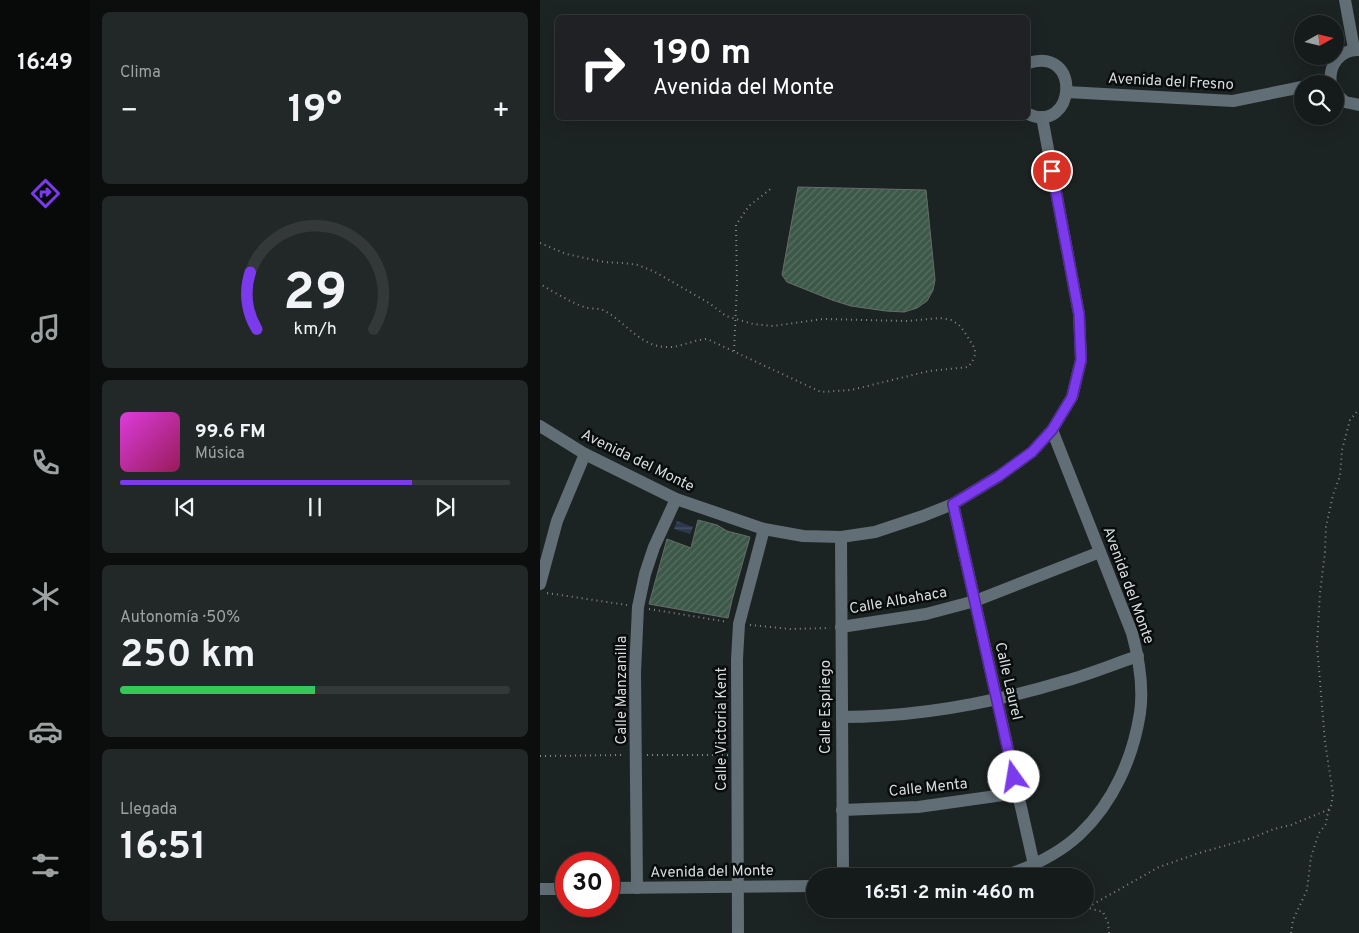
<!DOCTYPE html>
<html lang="es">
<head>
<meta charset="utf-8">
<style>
  body { margin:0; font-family:Overpass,sans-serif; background:#222727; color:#f1f3f6; height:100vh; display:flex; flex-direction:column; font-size:19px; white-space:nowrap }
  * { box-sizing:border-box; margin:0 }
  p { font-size:16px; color:#9da1a2 }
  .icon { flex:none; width:28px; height:28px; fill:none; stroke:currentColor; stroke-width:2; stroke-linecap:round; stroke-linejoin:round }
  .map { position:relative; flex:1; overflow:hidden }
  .sheet { display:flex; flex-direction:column; gap:12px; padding:12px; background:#0c0e0e; width:450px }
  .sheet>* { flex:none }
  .top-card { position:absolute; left:15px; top:15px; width:475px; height:105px; border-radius:8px; box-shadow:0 5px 20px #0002,0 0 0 1px #343839; background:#202124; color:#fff; overflow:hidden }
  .needle { width:32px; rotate:82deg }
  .controls { position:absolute; left:754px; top:15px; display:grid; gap:10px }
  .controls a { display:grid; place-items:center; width:50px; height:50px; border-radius:50%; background:#151a1a; box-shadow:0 5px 20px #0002,0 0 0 1px #343839; font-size:25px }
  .speed { position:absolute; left:15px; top:852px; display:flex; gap:10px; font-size:25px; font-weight:700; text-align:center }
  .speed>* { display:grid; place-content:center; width:65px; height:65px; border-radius:50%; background:#151a1a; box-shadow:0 5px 20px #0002,0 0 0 1px #343839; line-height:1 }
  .speed .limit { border:8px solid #d22; background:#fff; color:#111 }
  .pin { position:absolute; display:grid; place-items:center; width:42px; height:42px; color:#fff; margin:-21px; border:2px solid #fff; border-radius:50%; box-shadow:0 1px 5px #0007 }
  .me { position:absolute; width:55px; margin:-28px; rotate:347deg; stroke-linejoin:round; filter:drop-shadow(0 0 4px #0008) }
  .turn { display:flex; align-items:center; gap:18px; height:105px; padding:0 15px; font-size:22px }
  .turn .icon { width:65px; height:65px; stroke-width:2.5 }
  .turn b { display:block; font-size:35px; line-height:42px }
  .big { font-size:38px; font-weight:700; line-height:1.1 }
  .sheet .card { flex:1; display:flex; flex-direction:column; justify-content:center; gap:8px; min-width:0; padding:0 18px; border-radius:8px; background:#222727 }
  .sheet .dial { align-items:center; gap:0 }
  .dial svg { height:130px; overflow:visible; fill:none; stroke:#343839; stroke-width:7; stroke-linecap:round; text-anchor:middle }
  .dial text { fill:#f1f3f6; stroke:none }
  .song { display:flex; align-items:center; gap:15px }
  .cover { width:60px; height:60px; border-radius:8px; background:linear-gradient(135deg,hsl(300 70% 55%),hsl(330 70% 35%)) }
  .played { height:5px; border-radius:2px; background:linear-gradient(90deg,#7c3aed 75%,#343839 75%) }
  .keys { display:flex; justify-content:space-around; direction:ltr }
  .heat { display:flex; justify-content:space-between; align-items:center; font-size:28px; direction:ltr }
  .charge { height:8px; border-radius:4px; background:linear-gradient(90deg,#34c759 50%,#343839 0) }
  .trip { position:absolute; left:266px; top:868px; width:288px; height:50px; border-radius:25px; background:#151a1a; box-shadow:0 5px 20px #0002,0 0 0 1px #343839; font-weight:700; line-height:50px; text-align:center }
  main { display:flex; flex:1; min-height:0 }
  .tab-bar { display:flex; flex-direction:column; width:90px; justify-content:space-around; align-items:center; background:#080a0a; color:#9da1a2 }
  .tab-bar .icon { width:35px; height:35px }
  .tab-bar .active { color:#7c3aed }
  .tab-bar b { font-size:22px; color:#f1f3f6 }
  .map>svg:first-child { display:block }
  .water { fill:url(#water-rules) }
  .building { fill:url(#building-hatch); stroke:#676d69 }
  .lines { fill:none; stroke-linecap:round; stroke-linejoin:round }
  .path { stroke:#828787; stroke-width:2; stroke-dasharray:1 4; stroke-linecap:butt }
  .minor { stroke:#616e75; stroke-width:12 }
  .route-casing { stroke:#51269a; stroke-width:12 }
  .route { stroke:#7c3aed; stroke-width:9 }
  .labels { text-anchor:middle; stroke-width:5; stroke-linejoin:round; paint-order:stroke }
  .street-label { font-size:15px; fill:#d8dcdc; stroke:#090c0c }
</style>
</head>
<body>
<main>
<nav class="tab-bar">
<b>16:49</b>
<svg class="icon active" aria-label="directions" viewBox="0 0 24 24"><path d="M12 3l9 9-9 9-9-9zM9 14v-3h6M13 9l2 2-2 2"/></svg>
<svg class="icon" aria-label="music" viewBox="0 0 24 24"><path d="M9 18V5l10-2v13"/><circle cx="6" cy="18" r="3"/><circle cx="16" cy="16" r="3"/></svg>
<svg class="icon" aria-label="phone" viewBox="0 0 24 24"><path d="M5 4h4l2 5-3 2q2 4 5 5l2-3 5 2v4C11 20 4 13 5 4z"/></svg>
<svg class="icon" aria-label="climate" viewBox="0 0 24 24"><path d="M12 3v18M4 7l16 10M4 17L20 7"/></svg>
<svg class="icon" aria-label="car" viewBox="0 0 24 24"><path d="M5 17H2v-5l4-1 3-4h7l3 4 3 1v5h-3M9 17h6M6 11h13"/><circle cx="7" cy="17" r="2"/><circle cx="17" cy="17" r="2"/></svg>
<svg class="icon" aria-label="filters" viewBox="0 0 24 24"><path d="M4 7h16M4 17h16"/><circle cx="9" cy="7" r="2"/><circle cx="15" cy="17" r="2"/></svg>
</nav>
<section class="sheet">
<div class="card"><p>Clima</p>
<div class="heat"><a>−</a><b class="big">19°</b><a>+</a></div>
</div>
<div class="card dial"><svg viewBox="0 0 100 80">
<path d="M14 69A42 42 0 1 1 86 69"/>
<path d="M14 69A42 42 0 0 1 10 34" stroke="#7c3aed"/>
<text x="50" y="56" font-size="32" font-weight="700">29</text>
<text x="50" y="72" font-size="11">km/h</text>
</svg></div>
<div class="card">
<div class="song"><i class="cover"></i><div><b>99.6 FM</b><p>Música</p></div></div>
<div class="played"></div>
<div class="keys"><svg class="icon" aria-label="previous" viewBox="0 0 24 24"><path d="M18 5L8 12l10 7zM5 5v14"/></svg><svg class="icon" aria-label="pause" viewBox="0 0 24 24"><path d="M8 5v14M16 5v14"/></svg><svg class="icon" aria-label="next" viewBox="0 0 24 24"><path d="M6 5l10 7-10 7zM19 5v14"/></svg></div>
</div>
<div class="card"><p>Autonomía · 50%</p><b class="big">250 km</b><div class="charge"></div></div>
<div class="card"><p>Llegada</p><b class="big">16:51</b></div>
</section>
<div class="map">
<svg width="819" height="933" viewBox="0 0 819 933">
  <defs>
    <pattern id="water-rules" width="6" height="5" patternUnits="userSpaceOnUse" patternTransform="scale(1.25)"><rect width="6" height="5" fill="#2d384e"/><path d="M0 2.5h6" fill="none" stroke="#4b5467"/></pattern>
    <pattern id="building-hatch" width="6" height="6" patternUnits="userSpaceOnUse" patternTransform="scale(1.25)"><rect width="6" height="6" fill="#3c5849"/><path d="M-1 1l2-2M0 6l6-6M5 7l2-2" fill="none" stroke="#576f63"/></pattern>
  </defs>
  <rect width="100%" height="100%" fill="#1c2323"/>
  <polygon class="water" points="137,521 153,527 150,534 134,529"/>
  <g class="building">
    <polygon points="258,187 386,190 395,280 393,290 387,301 377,308 364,312 346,311 311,306 292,300 247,282 242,275"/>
    <polygon points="158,520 177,525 187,531 210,537 192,600 188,618 109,604 127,539 151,548"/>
  </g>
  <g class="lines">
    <g class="path">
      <path d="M0,243l26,11 38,8 20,1 14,2 17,7 54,31 17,13 27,8 20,2 50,-7 84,2 33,-3 11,2 7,4 6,7 11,18v6l-3,7 -4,5 -39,4 -78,19 -30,2 -114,-53c-15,1 -27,9 -41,8 -27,-1 -41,-26 -63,-37 -5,-2 -13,-1 -19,-3 -16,-6 -30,-15 -44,-23"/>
      <polyline points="194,351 197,284 196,225 209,206 233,187"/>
      <polyline points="7,593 87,605"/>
      <polyline points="109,609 188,622"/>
      <polyline points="210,625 250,629 290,628"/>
      <polyline points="107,755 188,755"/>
      <polyline points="0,756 85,755"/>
      <polyline points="545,907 563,912 568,923 569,933"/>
      <polyline points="548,907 619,867 659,853 712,838 734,829 751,825 790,809"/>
      <polyline points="751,933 753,920 767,890 771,857 779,833 786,824 787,816 791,806 793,794 785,742 777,645 780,593 785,552 786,527 793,495 800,476 802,450 810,420 819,409"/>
    </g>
    <g class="minor">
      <polyline points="805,0 814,49"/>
      <path d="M488,63c55,-17 47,72 0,51"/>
      <polyline points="778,84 790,81"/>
      <path d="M791,84c-3,-18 9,-35 28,-34"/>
      <polyline points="527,92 693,101 762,87"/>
      <polyline points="795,93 805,102 819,105"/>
      <polyline points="0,426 45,454 136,499 224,529 263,536 301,537 335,532 383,516 413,504 459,476 492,452 512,430 532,397 541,360 539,314 502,117"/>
      <polyline points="413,504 494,865"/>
      <polyline points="301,537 303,876"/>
      <polyline points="0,584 17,521 45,454"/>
      <polyline points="301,627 386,614 435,601 560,552"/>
      <path d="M302,717c75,0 151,-14 223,-36 25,-7 49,-17 73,-25"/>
      <polyline points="302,810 378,807 478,793"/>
      <path d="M464,876c27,-9 55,-22 76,-42 33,-31 53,-76 60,-121 4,-27 -1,-54 -8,-80l-80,-203"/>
      <polyline points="69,888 275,886"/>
      <polyline points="97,888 95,672 98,607 105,574 114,547 136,499"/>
      <polyline points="0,889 26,889"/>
      <polyline points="198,933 197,659 199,624 224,529"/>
    </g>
  </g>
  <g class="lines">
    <g class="route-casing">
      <polyline id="route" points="474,777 413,504 459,476 492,452 512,430 532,397 541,360 539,314 512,171"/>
    </g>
    <use href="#route" class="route"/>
  </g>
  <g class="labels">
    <g class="street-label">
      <text transform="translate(631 81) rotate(3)" y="5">Avenida del Fresno</text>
      <text transform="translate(98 460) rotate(26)" y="5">Avenida del Monte</text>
      <text transform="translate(589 585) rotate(70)" y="5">Avenida del Monte</text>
      <text transform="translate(358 600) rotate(-10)" y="5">Calle Albahaca</text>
      <text transform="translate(469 681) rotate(77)" y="5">Calle Laurel</text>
      <text transform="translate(81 690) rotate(-90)" y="5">Calle Manzanilla</text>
      <text transform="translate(285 707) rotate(-90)" y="5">Calle Espliego</text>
      <text transform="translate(181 729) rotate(-90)" y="5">Calle Victoria Kent</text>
      <text transform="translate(388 787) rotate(-6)" y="5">Calle Menta</text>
      <text transform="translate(172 871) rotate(-1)" y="5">Avenida del Monte</text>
    </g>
  </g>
</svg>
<div class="controls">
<a><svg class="needle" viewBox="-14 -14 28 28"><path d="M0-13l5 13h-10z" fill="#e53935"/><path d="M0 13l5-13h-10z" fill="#9da1a2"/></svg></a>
<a><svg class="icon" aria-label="search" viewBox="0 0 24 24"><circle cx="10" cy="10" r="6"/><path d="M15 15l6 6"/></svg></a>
</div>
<div class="speed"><div class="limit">30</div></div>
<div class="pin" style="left:512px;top:171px;background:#d93025"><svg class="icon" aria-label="arrive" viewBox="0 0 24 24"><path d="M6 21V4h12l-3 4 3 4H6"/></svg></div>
<svg class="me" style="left:474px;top:777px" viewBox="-20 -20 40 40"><circle r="19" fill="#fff"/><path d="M0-13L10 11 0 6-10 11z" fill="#7c3aed"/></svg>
<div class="trip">16:51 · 2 min · 460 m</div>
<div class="top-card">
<div class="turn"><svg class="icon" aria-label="right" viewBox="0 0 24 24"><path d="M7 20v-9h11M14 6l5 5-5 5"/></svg><div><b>190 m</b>Avenida del Monte</div></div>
</div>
</div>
</main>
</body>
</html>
